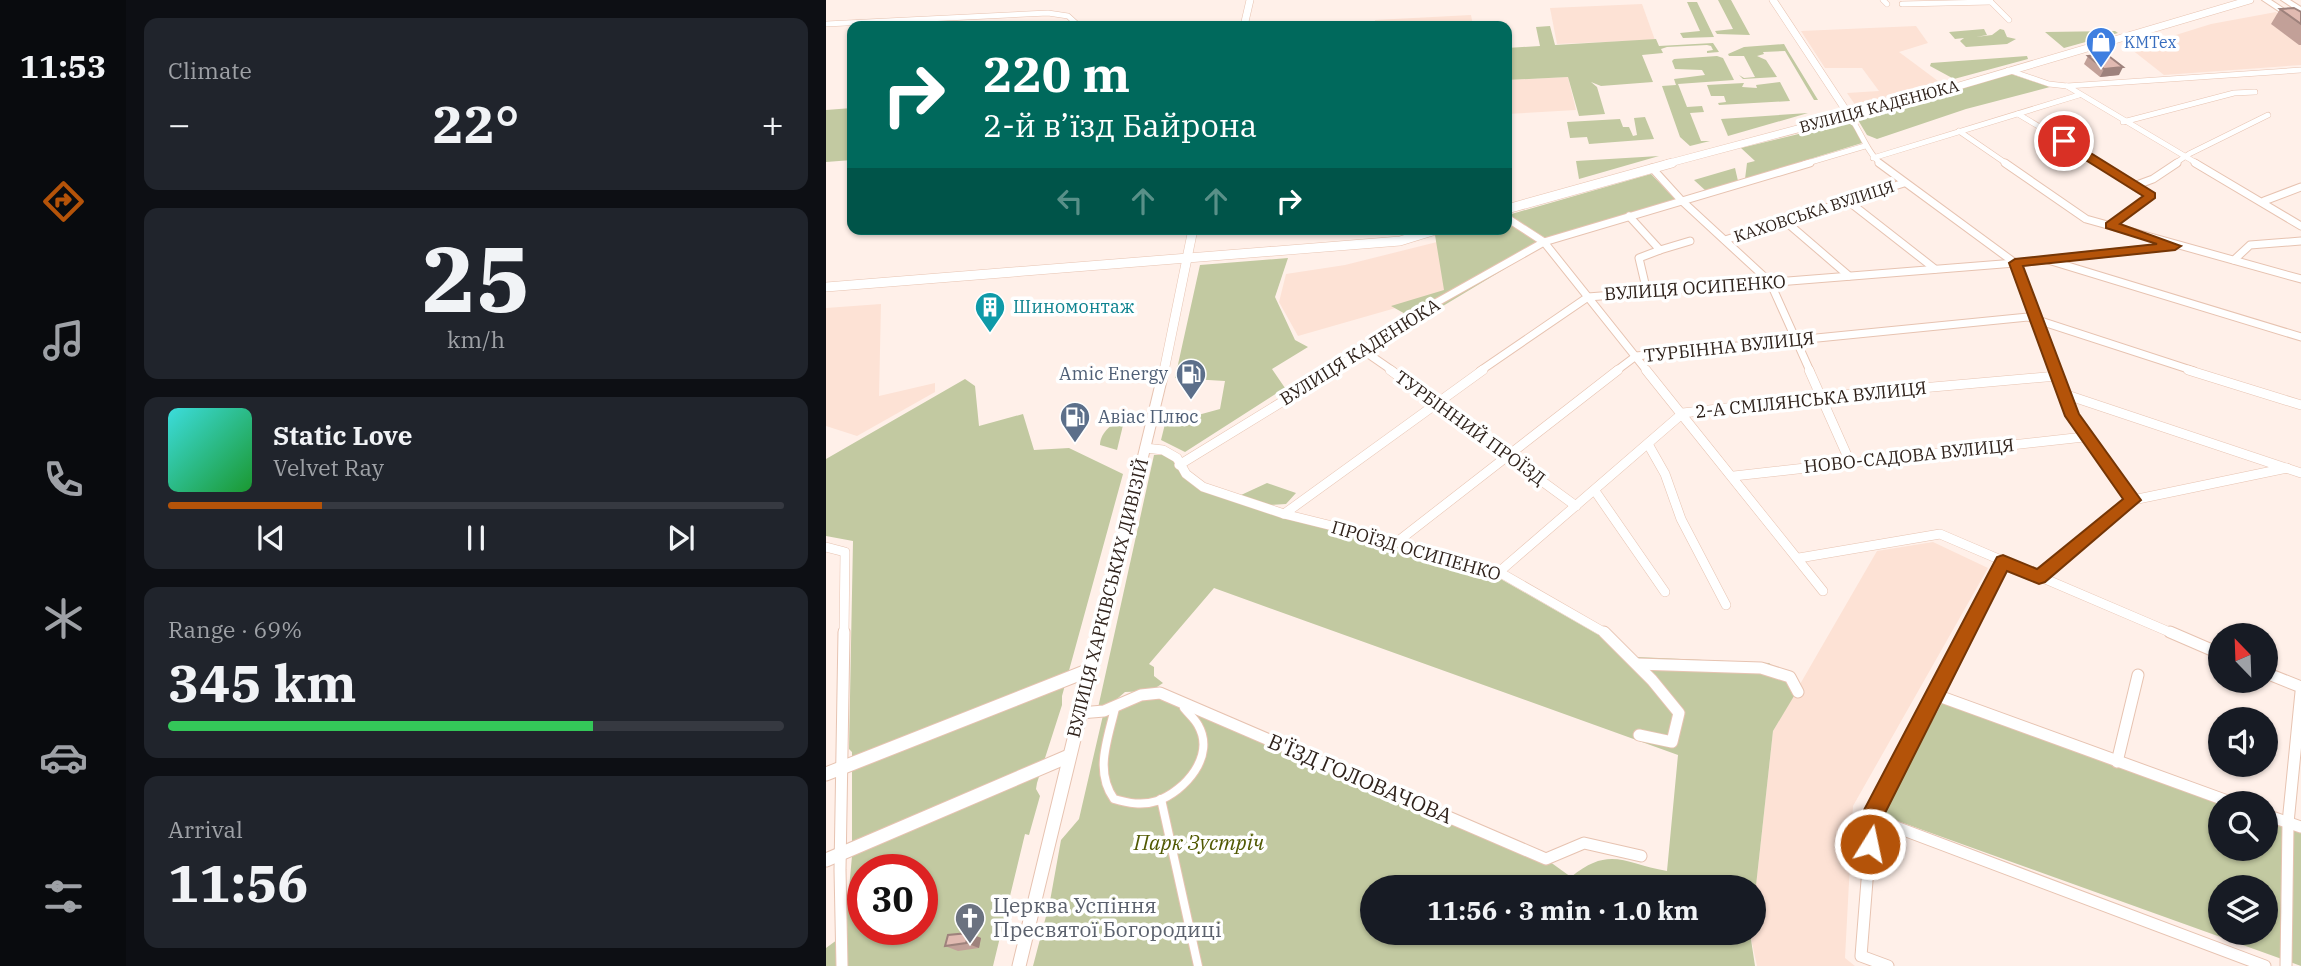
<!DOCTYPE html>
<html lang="en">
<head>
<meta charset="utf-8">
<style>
  body { margin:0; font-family:"IBM Plex Serif",serif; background:#20242c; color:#f1f3f6; height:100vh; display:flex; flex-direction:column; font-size:26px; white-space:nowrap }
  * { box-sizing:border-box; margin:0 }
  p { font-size:23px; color:#9ea1a6 }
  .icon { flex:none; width:38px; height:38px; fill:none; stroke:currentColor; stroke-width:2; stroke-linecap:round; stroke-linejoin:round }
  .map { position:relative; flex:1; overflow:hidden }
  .sheet { display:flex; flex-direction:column; gap:18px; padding:18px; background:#0d0f14; width:700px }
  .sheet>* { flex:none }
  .top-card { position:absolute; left:21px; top:21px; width:665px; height:214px; border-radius:14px; box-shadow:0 2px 5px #0004; background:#00695c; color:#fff; overflow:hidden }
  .needle { width:46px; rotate:337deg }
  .buttons { position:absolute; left:1382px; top:623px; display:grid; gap:14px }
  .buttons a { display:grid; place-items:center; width:70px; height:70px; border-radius:50%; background:#171b24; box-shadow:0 2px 5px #0004; font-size:35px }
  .speed { position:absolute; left:21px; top:854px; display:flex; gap:14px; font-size:35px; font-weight:700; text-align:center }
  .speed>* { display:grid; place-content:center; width:91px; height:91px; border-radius:50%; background:#171b24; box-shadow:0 2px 5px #0004; line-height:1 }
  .speed .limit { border:10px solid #d22; background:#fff; color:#111 }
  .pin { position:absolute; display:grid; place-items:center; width:60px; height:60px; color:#fff; margin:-30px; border:4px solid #fff; border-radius:50%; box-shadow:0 2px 7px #0007 }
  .me { position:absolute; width:77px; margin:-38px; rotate:10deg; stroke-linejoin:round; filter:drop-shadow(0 0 5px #0008) }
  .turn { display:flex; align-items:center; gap:24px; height:147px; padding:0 21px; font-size:32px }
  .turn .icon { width:91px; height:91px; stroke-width:2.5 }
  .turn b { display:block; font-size:49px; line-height:60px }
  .lanes { display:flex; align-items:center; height:66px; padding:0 21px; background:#0003; justify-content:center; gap:35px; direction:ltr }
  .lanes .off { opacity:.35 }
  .big { font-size:52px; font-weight:800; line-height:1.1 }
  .sheet .card { flex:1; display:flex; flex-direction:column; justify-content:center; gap:10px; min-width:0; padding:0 24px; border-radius:14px; background:#20242c }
  .sheet .dial { align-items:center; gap:0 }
  .dial b { font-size:91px; line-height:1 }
  .song { display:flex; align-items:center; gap:21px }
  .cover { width:84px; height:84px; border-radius:10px; background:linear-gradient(135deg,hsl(180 70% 55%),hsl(130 70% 35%)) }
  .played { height:7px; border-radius:4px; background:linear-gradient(90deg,#b45309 25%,#363941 25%) }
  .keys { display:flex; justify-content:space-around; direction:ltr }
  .heat { display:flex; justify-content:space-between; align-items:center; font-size:38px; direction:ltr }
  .charge { height:10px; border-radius:5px; background:linear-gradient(90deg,#34c759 69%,#363941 0) }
  .trip { position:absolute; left:534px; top:875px; width:406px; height:70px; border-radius:35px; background:#171b24; box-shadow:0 2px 5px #0004; font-weight:800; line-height:70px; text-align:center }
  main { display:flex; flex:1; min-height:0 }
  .tab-bar { display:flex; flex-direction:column; width:126px; justify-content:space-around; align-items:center; background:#090b0e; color:#9ea1a6 }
  .tab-bar .icon { width:49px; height:49px }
  .tab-bar .on { color:#b45309 }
  .tab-bar b { font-size:32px; color:#f1f3f6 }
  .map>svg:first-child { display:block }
  .built { fill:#fde2d5 }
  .green { fill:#c2c9a1; fill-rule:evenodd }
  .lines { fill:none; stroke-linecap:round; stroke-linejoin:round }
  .pedestrian-casing { stroke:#e7c3b1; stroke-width:10 }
  .minor-far3-casing { stroke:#e7c3b1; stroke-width:6 }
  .minor-far2-casing { stroke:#e7c3b1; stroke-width:9 }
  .minor-far1-casing { stroke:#e7c3b1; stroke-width:10 }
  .minor-casing { stroke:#e7c3b1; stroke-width:13 }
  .tertiary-far3-casing { stroke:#e7c3b1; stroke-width:8 }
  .tertiary-far2-casing { stroke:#e7c3b1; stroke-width:10 }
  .tertiary-far1-casing { stroke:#e7c3b1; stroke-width:12 }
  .tertiary-casing { stroke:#e7c3b1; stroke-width:15 }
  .primary-casing { stroke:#e7c3b1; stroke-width:2 }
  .pedestrian { stroke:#fff; stroke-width:8 }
  .minor-far3 { stroke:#fff; stroke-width:5 }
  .minor-far2 { stroke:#fff; stroke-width:7 }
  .minor-far1 { stroke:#fff; stroke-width:9 }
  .minor { stroke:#fff; stroke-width:11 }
  .tertiary-far3 { stroke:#fff; stroke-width:7 }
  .tertiary-far2 { stroke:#fff; stroke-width:9 }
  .tertiary-far1 { stroke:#fff; stroke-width:10 }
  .tertiary { stroke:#fff; stroke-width:13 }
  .primary { fill:#fff; fill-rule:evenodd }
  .wall { fill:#c2a098 }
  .shaded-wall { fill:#9e827c }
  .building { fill:#e1bab1; stroke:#9e827c; stroke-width:2 }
  .route { fill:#b45309; stroke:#753606; stroke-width:2 }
  .labels { text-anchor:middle; stroke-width:7; stroke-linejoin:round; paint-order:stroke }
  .far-shop-label { font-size:16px; fill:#366cbe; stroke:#fff; text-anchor:start }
  .far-street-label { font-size:16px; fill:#2f221b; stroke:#fff }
  .street-label { font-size:18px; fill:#2f221b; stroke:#fff }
  .culture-label { font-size:18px; fill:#0d838f; stroke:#fff; text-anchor:start }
  .service-label { font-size:18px; fill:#4e5e75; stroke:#fff; text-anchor:end }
  .near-street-label { font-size:21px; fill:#2f221b; stroke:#fff }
  .near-park-label { font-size:21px; font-style:italic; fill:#515902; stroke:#fff }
  .near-worship-label { font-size:21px; fill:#5b616d; stroke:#fff; text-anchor:start }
</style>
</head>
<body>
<main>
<nav class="tab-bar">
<b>11:53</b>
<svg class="icon on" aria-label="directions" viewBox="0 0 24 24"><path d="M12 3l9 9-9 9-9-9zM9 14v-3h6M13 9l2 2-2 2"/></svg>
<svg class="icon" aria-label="music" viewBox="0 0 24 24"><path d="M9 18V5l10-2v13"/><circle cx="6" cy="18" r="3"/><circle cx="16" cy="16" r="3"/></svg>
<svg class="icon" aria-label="phone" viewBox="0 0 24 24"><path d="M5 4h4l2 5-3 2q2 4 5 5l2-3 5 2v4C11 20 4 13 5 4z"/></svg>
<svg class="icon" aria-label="climate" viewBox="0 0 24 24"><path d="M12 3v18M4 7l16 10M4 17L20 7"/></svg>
<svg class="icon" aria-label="car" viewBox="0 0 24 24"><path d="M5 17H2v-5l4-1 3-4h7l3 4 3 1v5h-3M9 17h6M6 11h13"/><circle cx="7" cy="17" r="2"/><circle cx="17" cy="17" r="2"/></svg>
<svg class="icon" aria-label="filters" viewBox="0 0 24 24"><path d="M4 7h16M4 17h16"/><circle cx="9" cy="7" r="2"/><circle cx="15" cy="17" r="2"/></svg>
</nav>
<section class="sheet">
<div class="card"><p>Climate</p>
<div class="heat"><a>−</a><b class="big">22°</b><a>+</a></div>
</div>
<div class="card dial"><b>25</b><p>km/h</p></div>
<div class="card">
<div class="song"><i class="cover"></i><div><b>Static Love</b><p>Velvet Ray</p></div></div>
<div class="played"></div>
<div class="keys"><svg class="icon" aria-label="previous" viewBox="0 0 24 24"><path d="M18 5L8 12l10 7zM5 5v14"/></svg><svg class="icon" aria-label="pause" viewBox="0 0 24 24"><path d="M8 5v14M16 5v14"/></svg><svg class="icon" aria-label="next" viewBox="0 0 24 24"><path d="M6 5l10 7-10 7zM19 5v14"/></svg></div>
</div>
<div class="card"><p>Range · 69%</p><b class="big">345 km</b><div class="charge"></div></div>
<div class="card"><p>Arrival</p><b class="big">11:56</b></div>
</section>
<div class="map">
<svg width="1475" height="966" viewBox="0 0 1475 966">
  <rect width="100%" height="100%" fill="#fff0e9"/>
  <g class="built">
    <polygon points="816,4 829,40 731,44 724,8"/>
    <polygon points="1450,12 1475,30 1475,65 1338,75 1305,49 1385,24"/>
    <polygon points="645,15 647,26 549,26 549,20"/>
    <polygon points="1090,26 1102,43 1073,52 1116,84 1030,106 1021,93 1053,91 1036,68 999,68 975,31"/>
    <polygon points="742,77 750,110 681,114 681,80"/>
    <polygon points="615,241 622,293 472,336 453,302 460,274 519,265"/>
    <polygon points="55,304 53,396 109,383 109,392 31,436 0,426 0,308"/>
    <polygon points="1107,542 1162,568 1027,806 1019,958 1029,966 931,966 924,934 928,933 928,904 947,731 1051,551"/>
  </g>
  <g class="green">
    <polygon points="892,0 905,0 924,35 891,34 889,31 907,29"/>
    <polygon points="861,2 871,2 888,37 857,38 854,33 874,31"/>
    <polygon points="724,26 729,45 830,39 833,46 887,43 893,52 881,53 881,51 887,50 885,46 881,45 841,47 835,49 837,53 816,55 827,82 775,86 765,82 771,87 779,114 753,116 742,77 681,80 681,48 714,46 710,27"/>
    <polygon points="1158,29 1161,35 1150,37 1166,35 1174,29 1178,30 1181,37 1190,39 1181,44 1140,47 1134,41 1138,38 1129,39 1123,32"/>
    <polygon points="1289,31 1292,33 1238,48 1219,32"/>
    <polygon points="958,44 962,51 992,100 988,100 959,51 937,52 938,54 931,56 940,60 951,77 917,79 913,75 918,78 929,77 918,56 903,56 902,54 918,47"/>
    <polygon points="891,56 897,58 908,80 852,84 861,107 876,106 878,112 864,113 875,141 884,141 864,146 854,137 836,86 850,85 848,79 879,75 876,70 849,69 846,61 848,59"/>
    <polygon points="1201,56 1202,59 1128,79 1104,66 1105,63"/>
    <polygon points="1182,73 1224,87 1140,109 1051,139 1041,135 1032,120 1053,114 1035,116 1070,110 1077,104"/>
    <polygon points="954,82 964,101 893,105 892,103 900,102 898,96 885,96 881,85 918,83 916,87 931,88 930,85"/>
    <polygon points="26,108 26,160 0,162 0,110"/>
    <polygon points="982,113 902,136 895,119"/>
    <polygon points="819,117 828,139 763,144 761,137 744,138 741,122 794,119 797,127 803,127 807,136 811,135 808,118"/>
    <path d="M1018,123c11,0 17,11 18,20l-117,36 2,-16 8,-2 -14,-13z"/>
    <polygon points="833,156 753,179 750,161"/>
    <polygon points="909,168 912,181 880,191 868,180"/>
    <polygon points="825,174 849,199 721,239 682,215"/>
    <polygon points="681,221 711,240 715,247 592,321 565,306 618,290 609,235 628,229 681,229"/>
    <polygon points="462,258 449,297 469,340 482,347 446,369 459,388 359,452 335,440 339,424 394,409 399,381 349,378 374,265"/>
    <path d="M139,379l10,7 4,40 44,-12 11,36 35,-2 54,26 -61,222v9l-25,78 -1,6 4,7 -11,39 -4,-1 -32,132h-167v-18l19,-14 7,-78v-104l-3,-3 4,-208 -27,-5v-77zM37,870h59v59h-59z"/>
    <path d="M299,417l-8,33 -17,-5c0,-13 14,-23 25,-28z"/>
    <path d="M328,455h14l22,27 51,13 26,-12 29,10 -10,11 -16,1 28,13 194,56 145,83 132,6 31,23 -27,45 -19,173v-17h-382v46h378l5,33h-722l17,-65 11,-61 18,-21 25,-108 56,-18 386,166 25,18c39,-32 54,-13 96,-6l11,-116 -464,-167 -65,76 5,3v9l9,7 -12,8 -26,1 -15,13 -12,3z"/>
    <path d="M1116,703l279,100v46h45v-31l35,12v136l-420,-151zM1395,887h45v46h-45z"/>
  </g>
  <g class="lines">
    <g class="pedestrian-casing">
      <g id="pedestrian">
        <path d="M289,708c-7,31 -21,63 -1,91 14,4 28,7 43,2 28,-10 59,-45 41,-76 -3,-6 -10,-12 -14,-17"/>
        <polyline points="335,799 372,966"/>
      </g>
    </g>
    <g class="minor-far3-casing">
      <g id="minor-far3">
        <polyline points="1057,0 1061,4"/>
        <polyline points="1163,0 1183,20"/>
        <polyline points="1076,4 1165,2"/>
        <polyline points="0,24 222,13 242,16 253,26"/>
        <polyline points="1182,70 1223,84 1241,86 1475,70"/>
        <polyline points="1241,86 1372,164"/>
        <polyline points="1192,114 1276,164"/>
        <path d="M1023,115c11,15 19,39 32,49"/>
        <polyline points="1297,122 1408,93 1429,92"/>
        <polyline points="1133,131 1181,164"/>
        <polyline points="1047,158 1253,95"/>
        <polyline points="978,164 1039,146"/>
        <polyline points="1348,164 1363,154 1442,115"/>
      </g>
    </g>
    <g class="minor-far2-casing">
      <g id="minor-far2">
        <polyline points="1053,163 1189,263 1229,371"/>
        <polyline points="1179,163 1260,219 1475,279"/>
        <polyline points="1273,163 1308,186"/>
        <polyline points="1369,163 1475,226"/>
        <polyline points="826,168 855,200 944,282 984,371"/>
        <polyline points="1022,201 1109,269"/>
        <polyline points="1438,201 1475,187"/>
        <polyline points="803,216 834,250 813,258 821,292"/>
        <polyline points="681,218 718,242 821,371"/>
        <polyline points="959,221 1023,276"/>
        <polyline points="1285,225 1324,196 1308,186 1327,179 1351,163"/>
        <polyline points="899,240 1078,183"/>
        <polyline points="834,250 864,241"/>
        <polyline points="1222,260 1475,337"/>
        <polyline points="1408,260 1424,245 1475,241"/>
        <polyline points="538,351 567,371"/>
        <polyline points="505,371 606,305 718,242 984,163"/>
        <polyline points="654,371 762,297 1189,263 1349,246"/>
        <polyline points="790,371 810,356 1202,317 1368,371"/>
      </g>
    </g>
    <g class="minor-far1-casing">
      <g id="minor-far1">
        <polyline points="564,370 750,506"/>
        <polyline points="820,370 997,591"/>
        <polyline points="983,370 1024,462"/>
        <polyline points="1229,370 1246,416 1307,500"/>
        <polyline points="1362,370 1475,405"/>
        <polyline points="1238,394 1475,473"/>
        <polyline points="822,444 839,474 855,519 900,605"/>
        <polyline points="319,448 337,450 351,458 360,474 377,487 458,514 571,542 673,572 781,634"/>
        <polyline points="353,465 508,370"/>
        <polyline points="908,476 1258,437"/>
        <polyline points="769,491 839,592"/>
        <polyline points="458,514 657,370"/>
        <polyline points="571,542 792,370"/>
        <polyline points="0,547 19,552 18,634"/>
        <polyline points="973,558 1114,534 1348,634"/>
        <polyline points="673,572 857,413 994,397 1231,376"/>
        <polyline points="1213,577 1307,500 1461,468"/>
        <polyline points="1140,634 1177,562"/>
      </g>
    </g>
    <g class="minor-casing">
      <g id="minor">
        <polyline points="778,632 826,680 853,713 846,742 813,735"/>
        <polyline points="1344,632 1395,654"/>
        <polyline points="811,664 935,668 964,677 972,692"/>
        <polyline points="1440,673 1475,687"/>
        <polyline points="1110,695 1407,803"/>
        <polyline points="254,713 278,711 315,695 334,693 720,859 758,843 815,856"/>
        <polyline points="1291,762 1312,675"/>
        <polyline points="1440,815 1475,827"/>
        <polyline points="1046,818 1439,966"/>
        <polyline points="16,966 14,870 18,632"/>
        <polyline points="1062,966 1035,956 1046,818 1141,632"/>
        <polyline points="1460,966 1462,823 1475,692"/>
      </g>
    </g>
    <g class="tertiary-far3-casing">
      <g id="tertiary-far3">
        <polyline points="947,0 1023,115"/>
        <polyline points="418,26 424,0"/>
        <polyline points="840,164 1126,88 1424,0"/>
      </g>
    </g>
    <g class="tertiary-far2-casing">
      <g id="tertiary-far2">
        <polyline points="681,209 846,163"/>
        <polyline points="0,287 574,241 613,229"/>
        <polyline points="338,371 367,229"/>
      </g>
    </g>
    <g class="tertiary-far1-casing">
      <polyline id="tertiary-far1" points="274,634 338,370"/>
    </g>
    <g class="tertiary-casing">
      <g id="tertiary">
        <polyline points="0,774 266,669"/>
        <polyline points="0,860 243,756"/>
        <polyline points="193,966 274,632"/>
      </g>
    </g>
    <g class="primary-casing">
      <g id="primary">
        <polygon points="1436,0 1445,0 1475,20 1475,26"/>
        <polygon points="1455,0 1464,0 1475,7 1475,13"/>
      </g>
    </g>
    <use href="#pedestrian" class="pedestrian"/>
    <use href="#minor-far3" class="minor-far3"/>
    <use href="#minor-far2" class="minor-far2"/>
    <use href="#minor-far1" class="minor-far1"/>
    <use href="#minor" class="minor"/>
    <use href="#tertiary-far3" class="tertiary-far3"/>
    <use href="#tertiary-far2" class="tertiary-far2"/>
    <use href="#tertiary-far1" class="tertiary-far1"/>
    <use href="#tertiary" class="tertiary"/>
    <use href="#primary" class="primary"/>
  </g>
  <g class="wall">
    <polygon points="1454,9 1475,12 1475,45 1473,45 1445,24"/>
    <polygon points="1262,56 1293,75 1274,77 1258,64"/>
    <polygon points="143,933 155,938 153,948 132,951 119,946"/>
  </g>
  <g class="shaded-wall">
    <polygon points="1297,67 1293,75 1274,77 1278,69"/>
    <polygon points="143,933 155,938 153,948 140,943"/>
  </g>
  <g class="building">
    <polygon points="1468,8 1475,12 1475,24 1454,9"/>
    <polygon points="1280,54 1297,67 1278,69 1262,56"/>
    <polygon points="143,933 140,943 119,946 122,935"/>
  </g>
  <polygon class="route" points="1234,139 1242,139 1329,193 1329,198 1294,224 1355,246 1349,250 1197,266 1253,414 1315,500 1219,582 1213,584 1181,571 1056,819 1051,851 1044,854 1036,851 1033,844 1038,810 1171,557 1177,555 1211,569 1297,499 1239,416 1183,263 1189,259 1331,244 1280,228 1280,223 1317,196 1234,144"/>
  <defs>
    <g id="shop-pin" transform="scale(1.575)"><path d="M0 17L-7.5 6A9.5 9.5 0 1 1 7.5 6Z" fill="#3f7fe0" stroke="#fff"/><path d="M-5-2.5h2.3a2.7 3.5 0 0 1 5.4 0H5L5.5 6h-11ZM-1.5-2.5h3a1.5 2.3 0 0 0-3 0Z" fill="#fff"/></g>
    <g id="building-pin" transform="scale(1.575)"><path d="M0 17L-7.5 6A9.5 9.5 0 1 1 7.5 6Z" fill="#0f9aa8" stroke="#fff"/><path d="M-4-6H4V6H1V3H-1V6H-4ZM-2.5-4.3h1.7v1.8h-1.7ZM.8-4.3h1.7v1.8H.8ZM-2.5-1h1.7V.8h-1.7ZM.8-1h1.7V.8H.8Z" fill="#fff"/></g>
    <g id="fuel-pin" transform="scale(1.575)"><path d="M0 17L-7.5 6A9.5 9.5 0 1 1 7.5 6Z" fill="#5c6f8a" stroke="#fff"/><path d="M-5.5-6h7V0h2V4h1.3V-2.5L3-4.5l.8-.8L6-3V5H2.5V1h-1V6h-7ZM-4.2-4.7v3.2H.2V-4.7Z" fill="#fff"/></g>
    <g id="church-pin" transform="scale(1.575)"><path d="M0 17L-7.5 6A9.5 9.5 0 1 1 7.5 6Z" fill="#6b7280" stroke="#fff"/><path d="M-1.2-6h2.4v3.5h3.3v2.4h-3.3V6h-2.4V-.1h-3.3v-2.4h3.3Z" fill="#fff"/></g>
  </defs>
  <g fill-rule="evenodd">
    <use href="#shop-pin" x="1275" y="42"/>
    <use href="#building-pin" x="164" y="307"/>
    <use href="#fuel-pin" x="365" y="374"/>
    <use href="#fuel-pin" x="249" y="417"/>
    <use href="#church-pin" x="144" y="918"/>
  </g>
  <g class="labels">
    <g class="far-shop-label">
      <text x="1298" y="48">KMTex</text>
    </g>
    <g class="far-street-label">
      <text transform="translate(1053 106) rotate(-15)" y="6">ВУЛИЦЯ КАДЕНЮКА</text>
      <text transform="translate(988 211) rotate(-18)" y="6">КАХОВСЬКА ВУЛИЦЯ</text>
    </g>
    <g class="street-label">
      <text transform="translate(869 288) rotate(-4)" y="6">ВУЛИЦЯ ОСИПЕНКО</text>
      <text transform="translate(903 347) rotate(-6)" y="6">ТУРБІННА ВУЛИЦЯ</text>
      <text transform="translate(534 352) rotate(-32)" y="6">ВУЛИЦЯ КАДЕНЮКА</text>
      <text transform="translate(985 400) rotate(-6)" y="6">2-А СМІЛЯНСЬКА ВУЛИЦЯ</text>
      <text transform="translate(644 428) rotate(36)" y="6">ТУРБІННИЙ ПРОЇЗД</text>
      <text transform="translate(1083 456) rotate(-6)" y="6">НОВО-САДОВА ВУЛИЦЯ</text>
      <text transform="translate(590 551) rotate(16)" y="6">ПРОЇЗД ОСИПЕНКО</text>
      <text transform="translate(282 598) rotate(-76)" y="6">ВУЛИЦЯ ХАРКІВСЬКИХ ДИВІЗІЙ</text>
    </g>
    <g class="culture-label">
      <text x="187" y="313">Шиномонтаж</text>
    </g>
    <g class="service-label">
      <text x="342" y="380">Amic Energy</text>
      <text x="272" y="423" text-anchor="start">Авіас Плюс</text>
    </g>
    <g class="near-street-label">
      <text transform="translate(534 779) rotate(23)" y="7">В'ЇЗД ГОЛОВАЧОВА</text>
    </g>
    <g class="near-park-label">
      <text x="373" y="850">Парк Зустріч</text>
    </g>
    <g class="near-worship-label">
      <text x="167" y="913">Церква Успіння<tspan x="167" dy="24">Пресвятої Богородиці</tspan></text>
    </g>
  </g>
</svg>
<div class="buttons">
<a><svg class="needle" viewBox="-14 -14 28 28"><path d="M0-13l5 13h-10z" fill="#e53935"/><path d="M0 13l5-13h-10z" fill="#9ea1a6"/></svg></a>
<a><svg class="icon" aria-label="sound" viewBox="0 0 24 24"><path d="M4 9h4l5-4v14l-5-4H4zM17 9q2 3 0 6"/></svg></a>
<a><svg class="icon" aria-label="search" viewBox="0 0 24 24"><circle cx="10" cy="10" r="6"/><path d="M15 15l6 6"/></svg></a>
<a><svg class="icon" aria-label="layers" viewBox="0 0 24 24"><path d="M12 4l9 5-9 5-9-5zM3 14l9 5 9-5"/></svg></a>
</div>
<div class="speed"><div class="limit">30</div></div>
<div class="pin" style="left:1238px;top:141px;background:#d93025"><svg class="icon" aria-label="arrive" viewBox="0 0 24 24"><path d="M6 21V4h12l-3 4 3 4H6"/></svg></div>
<svg class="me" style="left:1044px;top:844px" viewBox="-20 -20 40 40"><circle r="17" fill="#b45309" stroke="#fff" stroke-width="3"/><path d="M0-11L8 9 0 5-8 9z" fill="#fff"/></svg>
<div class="trip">11:56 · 3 min · 1.0 km</div>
<div class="top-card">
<div class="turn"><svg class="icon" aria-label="right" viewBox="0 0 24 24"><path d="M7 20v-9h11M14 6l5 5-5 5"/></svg><div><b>220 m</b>2-й в’їзд Байрона</div></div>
<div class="lanes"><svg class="icon off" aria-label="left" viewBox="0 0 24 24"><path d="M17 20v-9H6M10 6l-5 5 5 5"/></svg><svg class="icon off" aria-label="ahead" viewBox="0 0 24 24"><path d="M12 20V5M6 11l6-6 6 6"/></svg><svg class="icon off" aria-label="ahead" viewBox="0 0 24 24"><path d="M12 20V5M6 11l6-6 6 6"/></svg><svg class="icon" aria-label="right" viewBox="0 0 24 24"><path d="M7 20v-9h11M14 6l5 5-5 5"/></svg></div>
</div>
</div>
</main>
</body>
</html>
